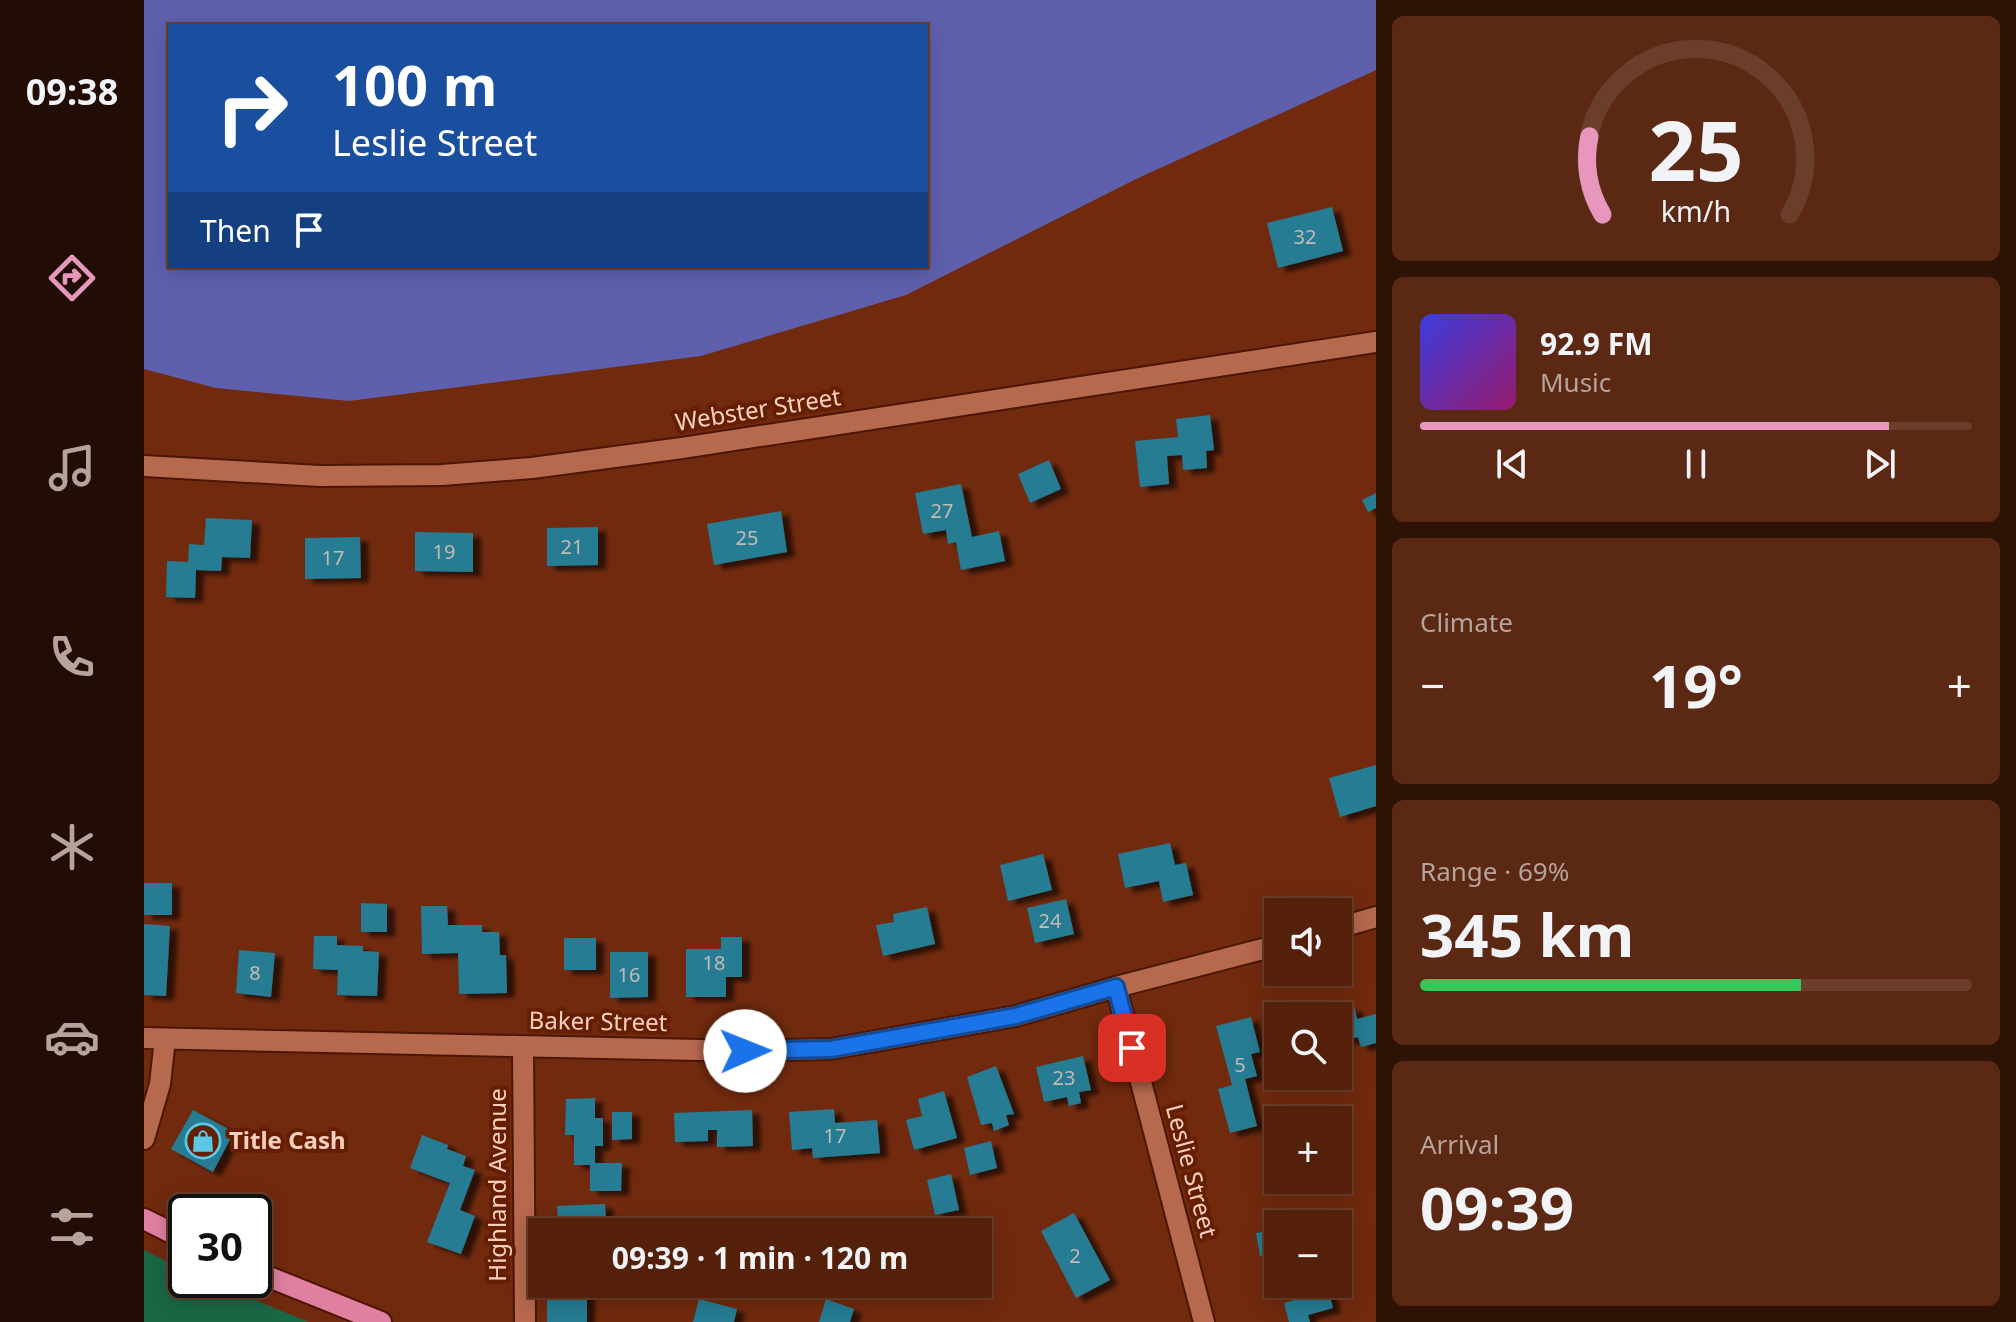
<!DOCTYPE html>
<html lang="en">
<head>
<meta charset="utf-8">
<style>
  body { margin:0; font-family:"Noto Sans",sans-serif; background:#5b2813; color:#f1f3f6; height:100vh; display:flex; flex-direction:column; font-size:30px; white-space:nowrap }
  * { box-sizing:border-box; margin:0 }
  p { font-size:26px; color:#b6a39c }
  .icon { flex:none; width:44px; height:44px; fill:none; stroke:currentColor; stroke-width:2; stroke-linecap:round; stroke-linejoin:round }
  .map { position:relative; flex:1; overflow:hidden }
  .panel { display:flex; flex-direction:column; gap:16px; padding:16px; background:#2f1206; width:640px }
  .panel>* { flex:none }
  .guide { position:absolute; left:24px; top:24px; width:760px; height:244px; border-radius:0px; box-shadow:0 4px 20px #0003,0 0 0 2px #6b3e2b; background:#1a4fa0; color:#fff; overflow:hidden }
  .controls { position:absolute; left:1120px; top:898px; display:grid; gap:16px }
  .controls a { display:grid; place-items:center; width:88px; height:88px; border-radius:0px; background:#55200a; box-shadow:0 4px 20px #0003,0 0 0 2px #6b3e2b; font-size:40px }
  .speed { position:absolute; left:24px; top:1194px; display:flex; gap:16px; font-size:40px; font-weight:700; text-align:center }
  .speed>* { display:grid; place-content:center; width:104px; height:104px; border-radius:50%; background:#55200a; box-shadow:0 4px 20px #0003,0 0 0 2px #6b3e2b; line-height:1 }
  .speed .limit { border:4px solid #111; border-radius:12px; background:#fff; color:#111 }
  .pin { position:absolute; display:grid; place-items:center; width:68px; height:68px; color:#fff; margin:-34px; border-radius:16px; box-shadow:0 4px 12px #0006 }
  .me { position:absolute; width:88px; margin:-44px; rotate:89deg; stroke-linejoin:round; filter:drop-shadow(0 0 6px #0008) }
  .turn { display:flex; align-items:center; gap:28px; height:168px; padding:0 32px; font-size:36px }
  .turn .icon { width:104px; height:104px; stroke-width:2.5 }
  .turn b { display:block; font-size:56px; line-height:68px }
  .then { display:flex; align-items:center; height:76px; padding:0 32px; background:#0003; gap:16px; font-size:30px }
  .big { font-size:60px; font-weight:700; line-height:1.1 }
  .panel .widget { flex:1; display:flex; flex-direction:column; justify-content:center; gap:12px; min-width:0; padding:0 28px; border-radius:12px; background:#5b2813 }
  .panel .dial { align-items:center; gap:0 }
  .dial svg { height:208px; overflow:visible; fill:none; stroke:#6b3e2b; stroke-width:7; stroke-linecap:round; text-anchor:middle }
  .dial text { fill:#f1f3f6; stroke:none }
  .song { display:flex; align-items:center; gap:24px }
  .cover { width:96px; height:96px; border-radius:12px; background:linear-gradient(135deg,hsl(240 70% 55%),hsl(320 70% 35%)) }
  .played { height:8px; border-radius:4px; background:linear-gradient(90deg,#e797bd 85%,#6b3e2b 85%) }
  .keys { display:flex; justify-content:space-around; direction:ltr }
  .heat { display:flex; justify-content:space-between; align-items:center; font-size:44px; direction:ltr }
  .charge { height:12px; border-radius:6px; background:linear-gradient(90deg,#34c759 69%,#6b3e2b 0) }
  .trip { position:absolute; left:384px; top:1218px; width:464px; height:80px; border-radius:0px; background:#55200a; box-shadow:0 4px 20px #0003,0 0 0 2px #6b3e2b; font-weight:700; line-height:80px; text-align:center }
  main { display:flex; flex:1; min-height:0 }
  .dock { display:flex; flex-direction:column; width:144px; justify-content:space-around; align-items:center; background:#220d04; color:#b6a39c }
  .dock .icon { width:56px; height:56px }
  .dock .current { color:#e797bd }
  .dock b { font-size:36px; color:#f1f3f6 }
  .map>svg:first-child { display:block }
  .green { fill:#196745 }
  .water { fill:#5e60ad; fill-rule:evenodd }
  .building { fill:#257b92; filter:url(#shadow) }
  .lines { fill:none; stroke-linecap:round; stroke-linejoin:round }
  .minor-casing { stroke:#4b1602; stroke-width:24 }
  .major-casing { stroke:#4b1602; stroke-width:24 }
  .minor { stroke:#b7694e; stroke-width:20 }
  .major { stroke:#e07fa1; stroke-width:20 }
  .route-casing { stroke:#114b97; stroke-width:20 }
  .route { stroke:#1a73e8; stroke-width:14 }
  .labels { text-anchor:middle; stroke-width:8; stroke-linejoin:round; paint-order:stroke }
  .number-label { font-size:20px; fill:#c6bab4 }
  .street-label { font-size:24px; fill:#fbcfc0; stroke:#651f00 }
  .poi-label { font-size:24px; font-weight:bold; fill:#fbcfc0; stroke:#651f00; text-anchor:start }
</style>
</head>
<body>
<main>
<nav class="dock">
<b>09:38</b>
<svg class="icon current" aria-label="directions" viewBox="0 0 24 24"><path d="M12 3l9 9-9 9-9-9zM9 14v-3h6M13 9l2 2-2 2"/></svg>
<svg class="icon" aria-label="music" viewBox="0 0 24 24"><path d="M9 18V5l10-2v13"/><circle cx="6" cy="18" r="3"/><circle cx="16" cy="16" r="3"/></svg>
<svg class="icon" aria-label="phone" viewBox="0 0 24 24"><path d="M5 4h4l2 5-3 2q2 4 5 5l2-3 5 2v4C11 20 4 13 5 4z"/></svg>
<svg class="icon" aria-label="climate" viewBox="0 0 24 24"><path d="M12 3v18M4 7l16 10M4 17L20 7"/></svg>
<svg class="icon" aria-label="car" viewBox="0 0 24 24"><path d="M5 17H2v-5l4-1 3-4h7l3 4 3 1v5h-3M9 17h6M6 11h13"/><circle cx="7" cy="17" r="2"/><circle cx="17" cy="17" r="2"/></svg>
<svg class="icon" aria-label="filters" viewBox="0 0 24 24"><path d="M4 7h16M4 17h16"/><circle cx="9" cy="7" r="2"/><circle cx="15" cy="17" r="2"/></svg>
</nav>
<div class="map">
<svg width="1232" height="1322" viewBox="0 0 1232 1322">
  <defs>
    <filter id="shadow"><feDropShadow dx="8" dy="4.5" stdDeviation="2" flood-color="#0009"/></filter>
  </defs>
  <rect width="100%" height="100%" fill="#712a0e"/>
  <polygon class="green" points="0,1250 42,1271 42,1280 62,1280 165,1322 0,1322"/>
  <path class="water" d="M0,0h1232v70l-240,109 -230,116 -205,61 -352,45 -133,-13 -72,-19zM26,26h756v240h-756z"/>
  <g class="building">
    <polygon points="1188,207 1199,251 1134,268 1123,223"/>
    <polygon points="1066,415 1070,450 1062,451 1063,468 1039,470 1038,455 1023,456 1025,484 996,487 991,441 1034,437 1032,419"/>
    <polygon points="905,460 917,489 886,503 874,474"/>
    <polygon points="817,484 828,537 855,531 861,561 817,570 812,542 804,544 802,530 779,534 771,493"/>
    <polygon points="1232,493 1232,508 1224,512 1218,500"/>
    <polygon points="637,511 643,552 570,565 563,524"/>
    <polygon points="62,518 108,520 106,558 78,557 77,571 52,570 51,598 22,597 23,561 44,562 45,544 60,545"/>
    <polygon points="454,527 454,565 403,566 403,528"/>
    <polygon points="271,532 329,533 329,572 271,571"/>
    <polygon points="216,537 217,578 161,579 161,538"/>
    <polygon points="1232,765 1232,806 1196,817 1185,778"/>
    <polygon points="1026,843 1031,865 1042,863 1049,895 1019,902 1015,881 981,888 974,854"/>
    <polygon points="899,854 908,890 864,901 856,865"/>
    <rect x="0" y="883" width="28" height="32"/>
    <polygon points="922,899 930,934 891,943 883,908"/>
    <polygon points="217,903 243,904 243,932 217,932"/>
    <polygon points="277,906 303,906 304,925 338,925 338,932 355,932 356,955 362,955 363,993 315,994 314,953 278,954"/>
    <polygon points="783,907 791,944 739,956 732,925 750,922 749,914"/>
    <polygon points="0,924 26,926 22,996 0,995"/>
    <polygon points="170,936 193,936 193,945 219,946 219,951 235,952 233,996 193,995 194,970 169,969"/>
    <polygon points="577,937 598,937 598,977 582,977 582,997 542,997 542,949 577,949"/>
    <rect x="420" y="938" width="32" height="32"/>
    <polygon points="95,950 131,953 127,997 92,993"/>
    <polygon points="466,952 504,952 504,997 466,998"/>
    <polygon points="1210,1006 1213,1019 1232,1014 1232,1043 1217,1047 1214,1037 1194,1042 1194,1016 1178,1016"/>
    <polygon points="1107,1017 1116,1052 1107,1054 1113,1076 1101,1079 1113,1126 1086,1133 1074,1089 1088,1085 1072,1026"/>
    <polygon points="939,1056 947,1090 935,1092 937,1103 925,1106 923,1097 900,1102 892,1067"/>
    <polygon points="852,1066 870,1114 862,1115 865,1125 850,1131 848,1123 837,1125 823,1077"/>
    <polygon points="800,1091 813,1138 770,1150 762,1120 778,1116 774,1099"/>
    <polygon points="451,1098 451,1118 459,1118 459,1146 451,1146 451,1163 478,1163 477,1191 446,1191 446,1165 430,1165 430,1135 421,1135 422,1099"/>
    <polygon points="690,1109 691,1123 733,1120 736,1153 669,1158 668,1148 648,1150 645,1112"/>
    <polygon points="49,1110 90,1132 69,1172 27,1149"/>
    <polygon points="608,1110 609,1146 573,1147 573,1130 564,1130 564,1141 531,1142 530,1113"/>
    <polygon points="468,1112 488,1112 488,1139 468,1140"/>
    <polygon points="278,1135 304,1145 303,1149 322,1156 319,1166 331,1170 316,1210 331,1216 317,1254 283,1242 306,1183 266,1168"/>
    <polygon points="847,1141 853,1168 826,1175 820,1148"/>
    <polygon points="807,1174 815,1210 791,1215 783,1180"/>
    <polygon points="461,1204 462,1220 454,1220 455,1232 415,1232 413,1206"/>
    <polygon points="930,1213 966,1280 932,1298 897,1231"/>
    <polygon points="1134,1230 1134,1276 1132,1276 1129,1254 1116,1256 1112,1233"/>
    <rect x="403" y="1288" width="40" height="34"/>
    <polygon points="1184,1290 1189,1308 1164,1315 1166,1322 1145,1322 1140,1303"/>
    <polygon points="555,1299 593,1309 590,1322 549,1322"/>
    <polygon points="682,1299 710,1309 706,1322 675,1322"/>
  </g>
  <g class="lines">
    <g class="minor-casing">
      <g id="minor">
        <polyline points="0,466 176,476 298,475 388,468 538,448 1232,342"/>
        <polyline points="1194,928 1232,917"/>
        <polyline points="972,987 1060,1322"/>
        <polyline points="0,1038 601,1051 687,1049 872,1016 972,987 1134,945"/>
        <polyline points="379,1047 381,1322"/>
        <polyline points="0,1139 16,1084 21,1039"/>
      </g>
    </g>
    <g class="major-casing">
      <g id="major">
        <polyline points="0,1219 42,1240"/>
        <polyline points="110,1271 237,1322"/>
      </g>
    </g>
    <use href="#minor" class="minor"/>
    <use href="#major" class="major"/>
  </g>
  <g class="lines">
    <g class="route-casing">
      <polyline id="route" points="601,1051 687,1049 872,1016 972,987 988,1048"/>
    </g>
    <use href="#route" class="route"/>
  </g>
  <defs>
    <g id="shop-ring" transform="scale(1.8)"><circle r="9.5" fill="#651f00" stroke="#5cc7e7" stroke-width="1.5"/><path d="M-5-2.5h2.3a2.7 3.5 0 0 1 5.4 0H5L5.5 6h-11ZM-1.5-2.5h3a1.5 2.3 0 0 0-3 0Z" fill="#5cc7e7"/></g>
  </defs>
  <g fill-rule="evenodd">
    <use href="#shop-ring" x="59" y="1141"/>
  </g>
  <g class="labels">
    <g class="number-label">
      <text x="1161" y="244">32</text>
      <text x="798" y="518">27</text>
      <text x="603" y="545">25</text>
      <text x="428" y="554">21</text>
      <text x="300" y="559">19</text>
      <text x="189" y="565">17</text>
      <text x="906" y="928">24</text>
      <text x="570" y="970">18</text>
      <text x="111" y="980">8</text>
      <text x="485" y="982">16</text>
      <text x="1096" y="1072">5</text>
      <text x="920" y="1085">23</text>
      <text x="691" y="1143">17</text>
      <text x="931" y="1263">2</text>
    </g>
    <g class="street-label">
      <text transform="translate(614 410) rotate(-9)" y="8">Webster Street</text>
      <text transform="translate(454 1022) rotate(1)" y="8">Baker Street</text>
      <text transform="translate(1047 1171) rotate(75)" y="8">Leslie Street</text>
      <text transform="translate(354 1185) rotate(-90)" y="8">Highland Avenue</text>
    </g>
    <g class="poi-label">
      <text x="85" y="1149">Title Cash</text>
    </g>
  </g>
</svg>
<div class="controls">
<a><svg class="icon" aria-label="sound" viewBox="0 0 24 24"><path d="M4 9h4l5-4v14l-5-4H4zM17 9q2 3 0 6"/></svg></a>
<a><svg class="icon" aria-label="search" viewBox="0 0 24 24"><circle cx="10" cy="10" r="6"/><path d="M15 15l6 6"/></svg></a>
<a>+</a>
<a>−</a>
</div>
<div class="speed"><div class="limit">30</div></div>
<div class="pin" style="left:988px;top:1048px;background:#d93025"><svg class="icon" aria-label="arrive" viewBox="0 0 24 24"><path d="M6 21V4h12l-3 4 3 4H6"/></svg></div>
<svg class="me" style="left:601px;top:1051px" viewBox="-20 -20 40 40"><circle r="19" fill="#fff"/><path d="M0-13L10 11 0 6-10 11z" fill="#1a73e8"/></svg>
<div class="trip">09:39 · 1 min · 120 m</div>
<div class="guide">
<div class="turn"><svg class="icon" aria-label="right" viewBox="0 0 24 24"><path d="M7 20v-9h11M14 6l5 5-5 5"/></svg><div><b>100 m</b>Leslie Street</div></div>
<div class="then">Then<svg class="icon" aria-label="arrive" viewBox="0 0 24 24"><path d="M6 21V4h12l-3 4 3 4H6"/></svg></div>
</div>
</div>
<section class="panel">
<div class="widget dial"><svg viewBox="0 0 100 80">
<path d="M14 69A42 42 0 1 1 86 69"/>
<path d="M14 69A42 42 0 0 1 9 39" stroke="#e797bd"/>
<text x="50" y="56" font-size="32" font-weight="700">25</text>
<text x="50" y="72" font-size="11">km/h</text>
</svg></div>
<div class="widget">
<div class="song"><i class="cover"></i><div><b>92.9 FM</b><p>Music</p></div></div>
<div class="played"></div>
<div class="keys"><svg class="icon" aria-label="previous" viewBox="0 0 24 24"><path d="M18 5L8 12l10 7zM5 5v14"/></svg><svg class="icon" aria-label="pause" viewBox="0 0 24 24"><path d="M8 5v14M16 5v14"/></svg><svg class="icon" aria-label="next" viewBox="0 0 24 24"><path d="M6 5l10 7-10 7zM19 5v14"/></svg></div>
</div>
<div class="widget"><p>Climate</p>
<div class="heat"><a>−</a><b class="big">19°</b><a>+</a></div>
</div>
<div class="widget"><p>Range · 69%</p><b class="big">345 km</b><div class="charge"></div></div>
<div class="widget"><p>Arrival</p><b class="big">09:39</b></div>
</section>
</main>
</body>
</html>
